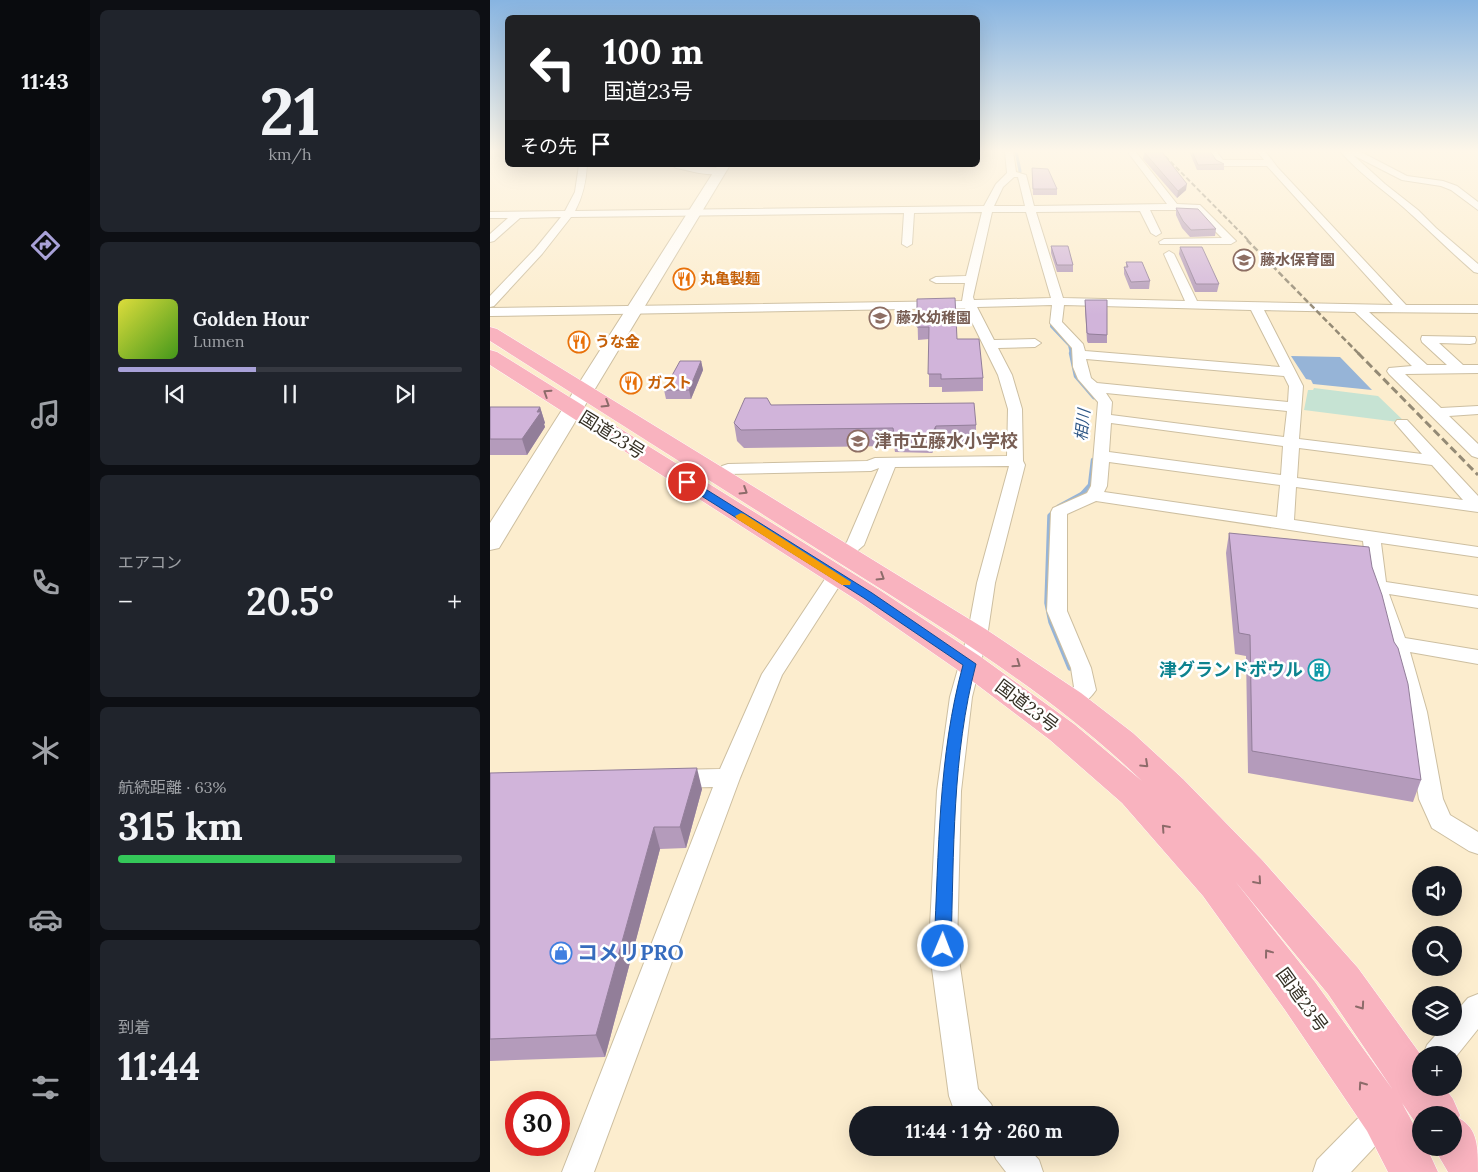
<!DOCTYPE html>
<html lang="ja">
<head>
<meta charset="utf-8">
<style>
  body { margin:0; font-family:Lora,"Noto Sans JP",serif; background:#20242c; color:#f1f3f6; height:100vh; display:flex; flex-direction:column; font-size:19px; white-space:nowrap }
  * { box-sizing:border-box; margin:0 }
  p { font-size:16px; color:#9ea1a6 }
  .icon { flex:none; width:28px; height:28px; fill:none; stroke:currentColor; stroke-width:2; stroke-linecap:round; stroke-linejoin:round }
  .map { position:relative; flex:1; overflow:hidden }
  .side { display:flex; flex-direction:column; gap:10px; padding:10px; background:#0d0f14; width:400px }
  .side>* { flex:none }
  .banner { position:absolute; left:15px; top:15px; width:475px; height:152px; border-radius:8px; box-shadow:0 5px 20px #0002; background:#202124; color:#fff; overflow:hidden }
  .controls { position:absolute; left:922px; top:866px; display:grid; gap:10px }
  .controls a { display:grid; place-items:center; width:50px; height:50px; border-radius:50%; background:#171b24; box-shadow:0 5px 20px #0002; font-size:25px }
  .speed { position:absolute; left:15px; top:1091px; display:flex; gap:10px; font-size:25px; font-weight:700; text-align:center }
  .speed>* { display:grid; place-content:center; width:65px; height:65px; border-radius:50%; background:#171b24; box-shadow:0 5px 20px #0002; line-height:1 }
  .speed .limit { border:8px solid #d22; background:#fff; color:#111 }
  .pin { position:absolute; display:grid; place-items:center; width:42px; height:42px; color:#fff; margin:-21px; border:2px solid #fff; border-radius:50%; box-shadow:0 1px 5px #0007 }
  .me { position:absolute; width:55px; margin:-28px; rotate:1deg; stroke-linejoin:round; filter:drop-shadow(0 0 4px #0008) }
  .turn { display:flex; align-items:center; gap:18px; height:105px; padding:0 15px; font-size:22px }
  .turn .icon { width:65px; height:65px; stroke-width:2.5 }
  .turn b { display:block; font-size:35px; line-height:42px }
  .then { display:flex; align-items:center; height:48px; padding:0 15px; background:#0003; gap:10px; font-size:19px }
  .big { font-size:38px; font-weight:800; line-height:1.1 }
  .side .tile { flex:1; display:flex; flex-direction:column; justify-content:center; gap:8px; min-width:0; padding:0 18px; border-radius:8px; background:#20242c }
  .side .dial { align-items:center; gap:0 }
  .dial b { font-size:65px; line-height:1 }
  .song { display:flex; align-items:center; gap:15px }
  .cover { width:60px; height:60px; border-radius:8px; background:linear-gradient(135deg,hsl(60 70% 55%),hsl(100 70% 35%)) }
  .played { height:5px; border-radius:2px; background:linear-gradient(90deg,#a8a1d8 40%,#363941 40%) }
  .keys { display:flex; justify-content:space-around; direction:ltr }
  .heat { display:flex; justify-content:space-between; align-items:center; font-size:28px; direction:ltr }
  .charge { height:8px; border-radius:4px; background:linear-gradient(90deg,#34c759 63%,#363941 0) }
  .trip { position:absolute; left:359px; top:1106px; width:270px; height:50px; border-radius:25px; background:#171b24; box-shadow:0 5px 20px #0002; font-weight:800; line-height:50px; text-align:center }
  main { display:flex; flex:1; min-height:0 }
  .tabs { display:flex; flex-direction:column; width:90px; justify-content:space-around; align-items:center; background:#090b0e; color:#9ea1a6 }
  .tabs .icon { width:35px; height:35px }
  .tabs .on { color:#a8a1d8 }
  .tabs b { font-size:22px; color:#f1f3f6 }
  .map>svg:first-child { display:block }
  .green { fill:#c6e3d3 }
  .water { fill:#96b4d7 }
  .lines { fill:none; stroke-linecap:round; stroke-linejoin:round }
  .stream-far3 { stroke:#96b4d7; stroke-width:3 }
  .stream-far2 { stroke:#96b4d7; stroke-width:4 }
  .stream-far1 { stroke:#96b4d7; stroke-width:4.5 }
  .stream { stroke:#96b4d7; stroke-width:5.5 }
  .street-casing { stroke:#cdbfa1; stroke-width:2 }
  .secondary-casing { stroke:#cdbfa1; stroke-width:2 }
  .highway-casing { stroke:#fff; stroke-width:1 }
  .street { fill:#fff; fill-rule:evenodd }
  .secondary { fill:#fff; fill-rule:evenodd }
  .highway { fill:#f9b3bf; fill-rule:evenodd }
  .rail-far2 { stroke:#948a75; stroke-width:2; stroke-dasharray:5 2.5; stroke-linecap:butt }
  .rail-far1 { stroke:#948a75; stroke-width:2.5; stroke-dasharray:6 3; stroke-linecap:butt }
  .rail { stroke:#948a75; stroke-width:3; stroke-dasharray:8 4; stroke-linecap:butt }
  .wall { fill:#b49bbb }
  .shaded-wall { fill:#927e99 }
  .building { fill:#d1b4da; stroke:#927e99 }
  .oneway { stroke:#8d6b6a }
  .route { fill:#1a73e8; stroke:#114b97 }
  .slow { fill:#f59e0b }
  .labels { text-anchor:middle; stroke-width:5; stroke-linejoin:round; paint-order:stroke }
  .far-education-label { font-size:15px; font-weight:bold; fill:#785e54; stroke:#fff; text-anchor:start }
  .far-food-label { font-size:15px; font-weight:bold; fill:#c56008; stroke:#fff; text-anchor:start }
  .far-water-label { font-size:16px; font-style:italic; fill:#2d5685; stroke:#fff }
  .street-label { font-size:18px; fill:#353024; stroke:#fff }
  .education-label { font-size:18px; font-weight:bold; fill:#785e54; stroke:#fff; text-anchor:start }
  .culture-label { font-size:18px; font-weight:bold; fill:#0d838f; stroke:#fff; text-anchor:end }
  .near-shop-label { font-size:21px; font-weight:bold; fill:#366cbe; stroke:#fff; text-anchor:start }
</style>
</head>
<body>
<main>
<nav class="tabs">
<b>11:43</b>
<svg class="icon on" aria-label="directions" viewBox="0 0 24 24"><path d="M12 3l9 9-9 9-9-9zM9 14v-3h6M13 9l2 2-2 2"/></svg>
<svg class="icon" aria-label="music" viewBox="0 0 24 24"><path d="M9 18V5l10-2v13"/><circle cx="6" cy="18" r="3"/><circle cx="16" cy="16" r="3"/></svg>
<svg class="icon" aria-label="phone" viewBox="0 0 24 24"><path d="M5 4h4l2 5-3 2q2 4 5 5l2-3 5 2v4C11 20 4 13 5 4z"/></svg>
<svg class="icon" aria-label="climate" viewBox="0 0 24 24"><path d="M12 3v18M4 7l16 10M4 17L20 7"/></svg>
<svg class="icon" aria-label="car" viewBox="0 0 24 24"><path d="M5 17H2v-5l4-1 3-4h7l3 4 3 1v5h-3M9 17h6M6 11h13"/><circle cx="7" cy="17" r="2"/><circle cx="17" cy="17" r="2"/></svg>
<svg class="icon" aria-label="filters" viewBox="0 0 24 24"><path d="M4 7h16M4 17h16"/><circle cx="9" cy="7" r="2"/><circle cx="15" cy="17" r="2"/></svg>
</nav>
<section class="side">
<div class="tile dial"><b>21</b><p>km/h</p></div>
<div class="tile">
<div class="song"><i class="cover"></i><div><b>Golden Hour</b><p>Lumen</p></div></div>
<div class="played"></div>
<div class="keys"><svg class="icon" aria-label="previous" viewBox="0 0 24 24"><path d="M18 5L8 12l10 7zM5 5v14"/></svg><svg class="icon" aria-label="pause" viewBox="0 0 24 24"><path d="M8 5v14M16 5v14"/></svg><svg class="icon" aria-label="next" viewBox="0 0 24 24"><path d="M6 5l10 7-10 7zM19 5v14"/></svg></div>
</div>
<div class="tile"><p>エアコン</p>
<div class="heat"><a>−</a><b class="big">20.5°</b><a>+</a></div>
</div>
<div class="tile"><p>航続距離 · 63%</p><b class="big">315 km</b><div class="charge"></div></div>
<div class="tile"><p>到着</p><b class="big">11:44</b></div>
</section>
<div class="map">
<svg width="988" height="1172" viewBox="0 0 988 1172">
  <rect width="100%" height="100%" fill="#fcedce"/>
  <polygon class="green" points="824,388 888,396 916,423 814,410 818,390 823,390"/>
  <polygon class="water" points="801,356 850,357 882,390 823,384 821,380 816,379"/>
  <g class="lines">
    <polyline class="stream-far3" points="526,151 530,171 529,179"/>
    <polyline class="stream-far2" points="562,319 562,326 580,345 582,354"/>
    <g class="stream-far1">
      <polyline points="581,353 586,376 604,397"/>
      <polyline points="591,495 600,485 603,460"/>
    </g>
    <polyline class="stream" points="580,668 561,622 557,603 560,516 569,507 593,494"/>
    <g class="street-casing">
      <g id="street">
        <path d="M515,151h8l3,21 10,3 8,31 133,-2 -40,-53h8l42,53 23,1 36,36 -5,3h-71l-1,-2 5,-3 58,-1 -28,-28h-44l11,23 -5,3 -5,-3 -11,-22 -104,1 27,86 122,3 -21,-47 5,-3 5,3 23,47 196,4 -126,-139h-47l-3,-1 -9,-14h8l7,9h41l-7,-9h8l13,17 128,137h72v8l-109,-1 58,53h20l-25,-23 -1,-3 1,-3 53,1 1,3 -1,3 -5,1 -31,-1 24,22h15v8l-73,1 36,34 37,-2v8l-29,2 29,28v14l-6,-2 -83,-82 -2,-3 2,-3 23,-2 -57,-54 -91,-2 39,76 -4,53 123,15 -27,-31 2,-3h10l71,76v16l-182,-25 -2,33 184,27v10l-97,-14 5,39 92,14v12l-89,-14 16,44 73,12v14l-68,-12 17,60 16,87 7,16 28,17v22l-9,-3 -37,-23 -13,-29 -14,-87 -18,-69 -19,-57 -5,-45 -267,-40 -29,13v97l24,57 5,22c-7,11 -20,20 -34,16l-3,-5 3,-5 12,-9 -3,-19 -24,-57 4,-99 2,-4 34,-15 4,-7 7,-84 -20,-23 -5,-12 -1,-19 -22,-25 2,-18 -75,2 17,33 41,-1 6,4 -6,4 -37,1 14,27 10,34 1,52 2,4 -30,118 -8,54 -15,60 -11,94 -4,155 21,143 13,15 5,11h-36l-7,-8 -4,-11 -20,-150 8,-155 13,-94 17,-60 10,-54 32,-117 -114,1 -31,78 -14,12 -6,1 -6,-1 -3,-4 12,-11 32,-74 -8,3 -143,3 -6,-2 -2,-3 2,-3 6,-2 139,-3 8,-3 132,-2 1,-47 -10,-34 -33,-67 -475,8v-8l472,-7 3,-18h-29l-6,-3 6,-3 30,-1 16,-64 -68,1 -2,31 -5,3 -5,-3 2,-31 -333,4 -29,37 -48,52 -4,1v-11l45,-47 26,-32 -41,1 -26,23 -4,1v-8l18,-16h-18v-6l75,-1 10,-19 4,-27h8c-1,17 -4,31 -12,46l409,-5 12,-22 11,-11zM524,177h4l7,29h-31l9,-19zM502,212h34l25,86 -77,2 -1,-3zM574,305l187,5 29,57 -195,-16 -2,-7 -21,-22zM596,359l198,17 5,10 -1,16 -191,-19 -6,-5zM616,393l181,18 -3,26 -173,-22 1,-13zM621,423l172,23 -2,29 -172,-23zM809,448l133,17 31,35 -166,-22zM619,462l171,23 -3,32 -173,-25 3,-6z"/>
        <path d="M850,151h19l48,25 36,5 14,5 21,16v8l-27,-20 -10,-4 -39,-6 -49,-25 32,29 33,26 18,18 42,36v9l-4,-1c-21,-18 -41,-38 -62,-57 -23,-22 -51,-39 -72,-64z"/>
        <path d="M182,165l48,3 4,3c-11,8 -35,-1 -48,-3z"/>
        <polygon points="346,571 353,573 355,577 292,675 250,778 104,1172 72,1172 223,787 184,788 176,785 172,779 176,773 184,770 230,769 272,674 339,573"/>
        <polygon points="988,994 988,1029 964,1059 964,1055 933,1055 937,1045 952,1028 964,1028 964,1014 978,998"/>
        <polygon points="894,1098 905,1103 910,1114 905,1125 861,1172 823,1172 827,1160 883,1103"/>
        <polygon points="501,1148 538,1148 549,1160 553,1172 516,1172 506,1159"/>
      </g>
    </g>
    <g class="secondary-casing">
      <polygon id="secondary" points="228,165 240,165 12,543 9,548 0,550 0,523"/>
    </g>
    <g class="highway-casing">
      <path id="highway" d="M0,327l7,2 490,301 94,63 52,40 50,46 80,82 95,107 63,87v33h24l8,11 7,16 -1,3c19,11 19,29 19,54h-30l-14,-24h20v-33h-33v16l-19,-28 19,35v10h6l11,24h-50l-21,-41 -82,-121 -82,-114 -81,-93 -72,-63 -91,-69 -101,-70 -368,-236v-15l7,2 381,237 103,68 93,67 68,57c-89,-86 -196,-151 -301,-217 -117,-74 -234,-149 -351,-223zM745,881l93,113 65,96 -78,-108z"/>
    </g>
    <use href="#street" class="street"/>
    <use href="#secondary" class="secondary"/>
    <use href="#highway" class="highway"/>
    <polyline class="rail-far2" points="670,151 759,241"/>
    <polyline class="rail-far1" points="757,240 869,354"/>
    <polyline class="rail" points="868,353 988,475"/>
  </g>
  <g class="wall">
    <polygon points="699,151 720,151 726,160 734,164 734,170 707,170"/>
    <polygon points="654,152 696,190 687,198 653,159"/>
    <polygon points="542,168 567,189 567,195 543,195"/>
    <polygon points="686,208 726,229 725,236 700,237 692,228 686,215"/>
    <polygon points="561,246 583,265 583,272 567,272 561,253"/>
    <polygon points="690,247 729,284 727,292 705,292 689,254"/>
    <polygon points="636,262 660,281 659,289 640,289 634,274 634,267 636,267"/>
    <polygon points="427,299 467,339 493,378 493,391 452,392 452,387 439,387 439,339 428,340"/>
    <polygon points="595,300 617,335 617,343 598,343 597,341 595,308"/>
    <polygon points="211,361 213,370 201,399 176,399 174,390"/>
    <polygon points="281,405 486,425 486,443 447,444 442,453 405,452 404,446 254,448 247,441 244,423"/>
    <polygon points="0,407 50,407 55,423 54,424 55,427 37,455 0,455"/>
    <polygon points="739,533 882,567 931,780 923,802 758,773 756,656 745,654 736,553"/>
    <polygon points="0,773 212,789 196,848 170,849 115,1057 0,1061"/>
  </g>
  <g class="shaded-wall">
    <polygon points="697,184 696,190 687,198 688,191"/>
    <polygon points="211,361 213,370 201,399 199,390"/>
    <polygon points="50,407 55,423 54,424 55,427 37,455 32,439"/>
    <polygon points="446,426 447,444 442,453 441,435"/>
    <polygon points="207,768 212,789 196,848 190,827"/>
    <polygon points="164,827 170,849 115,1057 106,1035"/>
  </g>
  <g class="building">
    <polygon points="702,151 720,151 726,160 734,164 708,165"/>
    <polygon points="654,152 672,152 697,184 688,191"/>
    <polygon points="542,168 558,169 567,189 543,189"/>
    <polygon points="686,208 708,209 726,229 701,230 693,221"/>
    <polygon points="561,246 578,246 583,265 567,265"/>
    <polygon points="690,247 712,247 729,284 706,284"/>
    <polygon points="636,262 652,262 660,281 641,282 634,267 638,267"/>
    <polygon points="465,298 467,339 489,339 493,378 451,379 451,374 438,374 439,327 427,327 427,299"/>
    <polygon points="595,300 617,300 617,335 599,334 597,333"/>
    <polygon points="190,361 211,361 199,390 174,390"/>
    <polygon points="255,398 277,398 281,405 484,403 486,425 446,426 441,435 404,434 403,428 251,430 244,423"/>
    <polygon points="0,407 50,407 47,412 51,412 32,439 0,439"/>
    <polygon points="739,533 879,547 882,567 892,595 904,642 908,648 918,684 931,780 762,751 760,635 749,633"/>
    <polygon points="207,768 190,827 164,827 106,1035 0,1039 0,773"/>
  </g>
  <defs><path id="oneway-chevron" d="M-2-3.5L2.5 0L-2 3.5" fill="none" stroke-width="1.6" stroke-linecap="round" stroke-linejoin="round" transform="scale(1.25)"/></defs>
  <g class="oneway">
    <use href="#oneway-chevron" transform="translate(57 393) rotate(-147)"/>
    <use href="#oneway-chevron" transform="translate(116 404) rotate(32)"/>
    <use href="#oneway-chevron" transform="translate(254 491) rotate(32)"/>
    <use href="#oneway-chevron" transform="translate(391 577) rotate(32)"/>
    <use href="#oneway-chevron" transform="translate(527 664) rotate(35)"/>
    <use href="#oneway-chevron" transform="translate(655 764) rotate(43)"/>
    <use href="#oneway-chevron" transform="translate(675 828) rotate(-132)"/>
    <use href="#oneway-chevron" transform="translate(768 881) rotate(49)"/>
    <use href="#oneway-chevron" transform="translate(778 953) rotate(-127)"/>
    <use href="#oneway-chevron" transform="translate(871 1006) rotate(55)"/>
    <use href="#oneway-chevron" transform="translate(872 1085) rotate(-125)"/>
  </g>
  <linearGradient id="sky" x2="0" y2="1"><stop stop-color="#87b4e1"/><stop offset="0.48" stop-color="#fef7e9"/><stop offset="1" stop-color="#fef7e9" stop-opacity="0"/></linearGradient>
  <rect width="988" height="315" fill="url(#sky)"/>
  <path class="route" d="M194,480h7l181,113 104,71c-24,91 -22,188 -25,282l-3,5 -5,2 -6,-2 -3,-5c5,-94 4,-190 29,-281l-99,-67 -180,-113z"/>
  <polygon class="slow" points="251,513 254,514 361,582 360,585 352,585 247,519 245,516"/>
  <defs>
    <g id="school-ring" transform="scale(1.125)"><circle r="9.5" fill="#fff" stroke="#8d6e63" stroke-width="1.5"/><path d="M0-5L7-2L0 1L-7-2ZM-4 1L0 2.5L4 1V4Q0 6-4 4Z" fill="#8d6e63"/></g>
    <g id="restaurant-ring" transform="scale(1.125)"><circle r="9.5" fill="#fff" stroke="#e8710a" stroke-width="1.5"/><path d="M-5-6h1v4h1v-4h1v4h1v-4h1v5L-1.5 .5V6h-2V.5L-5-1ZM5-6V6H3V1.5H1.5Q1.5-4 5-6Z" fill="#e8710a"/></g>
    <g id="building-ring" transform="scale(1.125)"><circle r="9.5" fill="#fff" stroke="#0f9aa8" stroke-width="1.5"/><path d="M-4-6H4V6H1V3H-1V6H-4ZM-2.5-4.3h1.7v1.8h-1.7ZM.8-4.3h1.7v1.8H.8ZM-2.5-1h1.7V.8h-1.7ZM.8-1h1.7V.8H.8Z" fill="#0f9aa8"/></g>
    <g id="shop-ring" transform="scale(1.125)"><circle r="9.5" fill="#fff" stroke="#3f7fe0" stroke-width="1.5"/><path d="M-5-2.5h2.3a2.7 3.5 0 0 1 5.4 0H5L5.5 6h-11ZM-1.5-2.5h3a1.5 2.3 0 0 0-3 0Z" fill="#3f7fe0"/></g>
  </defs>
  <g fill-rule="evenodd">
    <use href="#school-ring" x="754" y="260"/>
    <use href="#restaurant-ring" x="194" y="279"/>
    <use href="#school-ring" x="390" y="318"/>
    <use href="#restaurant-ring" x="89" y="342"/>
    <use href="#restaurant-ring" x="141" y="383"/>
    <use href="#school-ring" x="368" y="441"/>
    <use href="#building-ring" x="829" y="670"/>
    <use href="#shop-ring" x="71" y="953"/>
  </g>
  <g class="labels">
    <g class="far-education-label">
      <text x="770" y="265">藤水保育園</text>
      <text x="406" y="323">藤水幼稚園</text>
    </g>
    <g class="far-food-label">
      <text x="210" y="284">丸亀製麺</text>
      <text x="105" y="347">うな金</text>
      <text x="157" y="388">ガスト</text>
    </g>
    <g class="far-water-label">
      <text transform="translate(592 425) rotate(-84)" y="6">相川</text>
    </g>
    <g class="street-label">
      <text transform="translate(122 435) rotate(32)" y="6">国道23号</text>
      <text transform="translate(537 706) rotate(37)" y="6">国道23号</text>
      <text transform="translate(812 1000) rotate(54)" y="6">国道23号</text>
    </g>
    <g class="education-label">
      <text x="384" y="447">津市立藤水小学校</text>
    </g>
    <g class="culture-label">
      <text x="813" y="676">津グランドボウル</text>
    </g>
    <g class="near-shop-label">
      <text x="87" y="960">コメリPRO</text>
    </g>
  </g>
</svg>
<div class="controls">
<a><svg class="icon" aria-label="sound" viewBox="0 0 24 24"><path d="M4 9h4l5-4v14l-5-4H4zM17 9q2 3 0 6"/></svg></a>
<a><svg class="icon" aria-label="search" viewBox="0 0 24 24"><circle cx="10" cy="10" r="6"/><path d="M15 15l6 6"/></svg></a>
<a><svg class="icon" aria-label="layers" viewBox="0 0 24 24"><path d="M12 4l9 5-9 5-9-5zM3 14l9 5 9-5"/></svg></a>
<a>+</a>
<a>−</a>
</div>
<div class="speed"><div class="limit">30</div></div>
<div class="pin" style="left:197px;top:482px;background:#d93025"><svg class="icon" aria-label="arrive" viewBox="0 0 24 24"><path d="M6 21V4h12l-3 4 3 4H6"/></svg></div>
<svg class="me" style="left:453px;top:946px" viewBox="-20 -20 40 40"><circle r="17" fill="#1a73e8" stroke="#fff" stroke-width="3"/><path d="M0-11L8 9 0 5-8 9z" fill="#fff"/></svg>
<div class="trip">11:44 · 1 分 · 260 m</div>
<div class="banner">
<div class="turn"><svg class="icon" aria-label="left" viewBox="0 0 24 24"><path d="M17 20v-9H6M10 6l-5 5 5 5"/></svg><div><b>100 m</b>国道23号</div></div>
<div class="then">その先<svg class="icon" aria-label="arrive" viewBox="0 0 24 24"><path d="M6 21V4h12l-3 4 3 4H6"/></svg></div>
</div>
</div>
</main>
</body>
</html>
